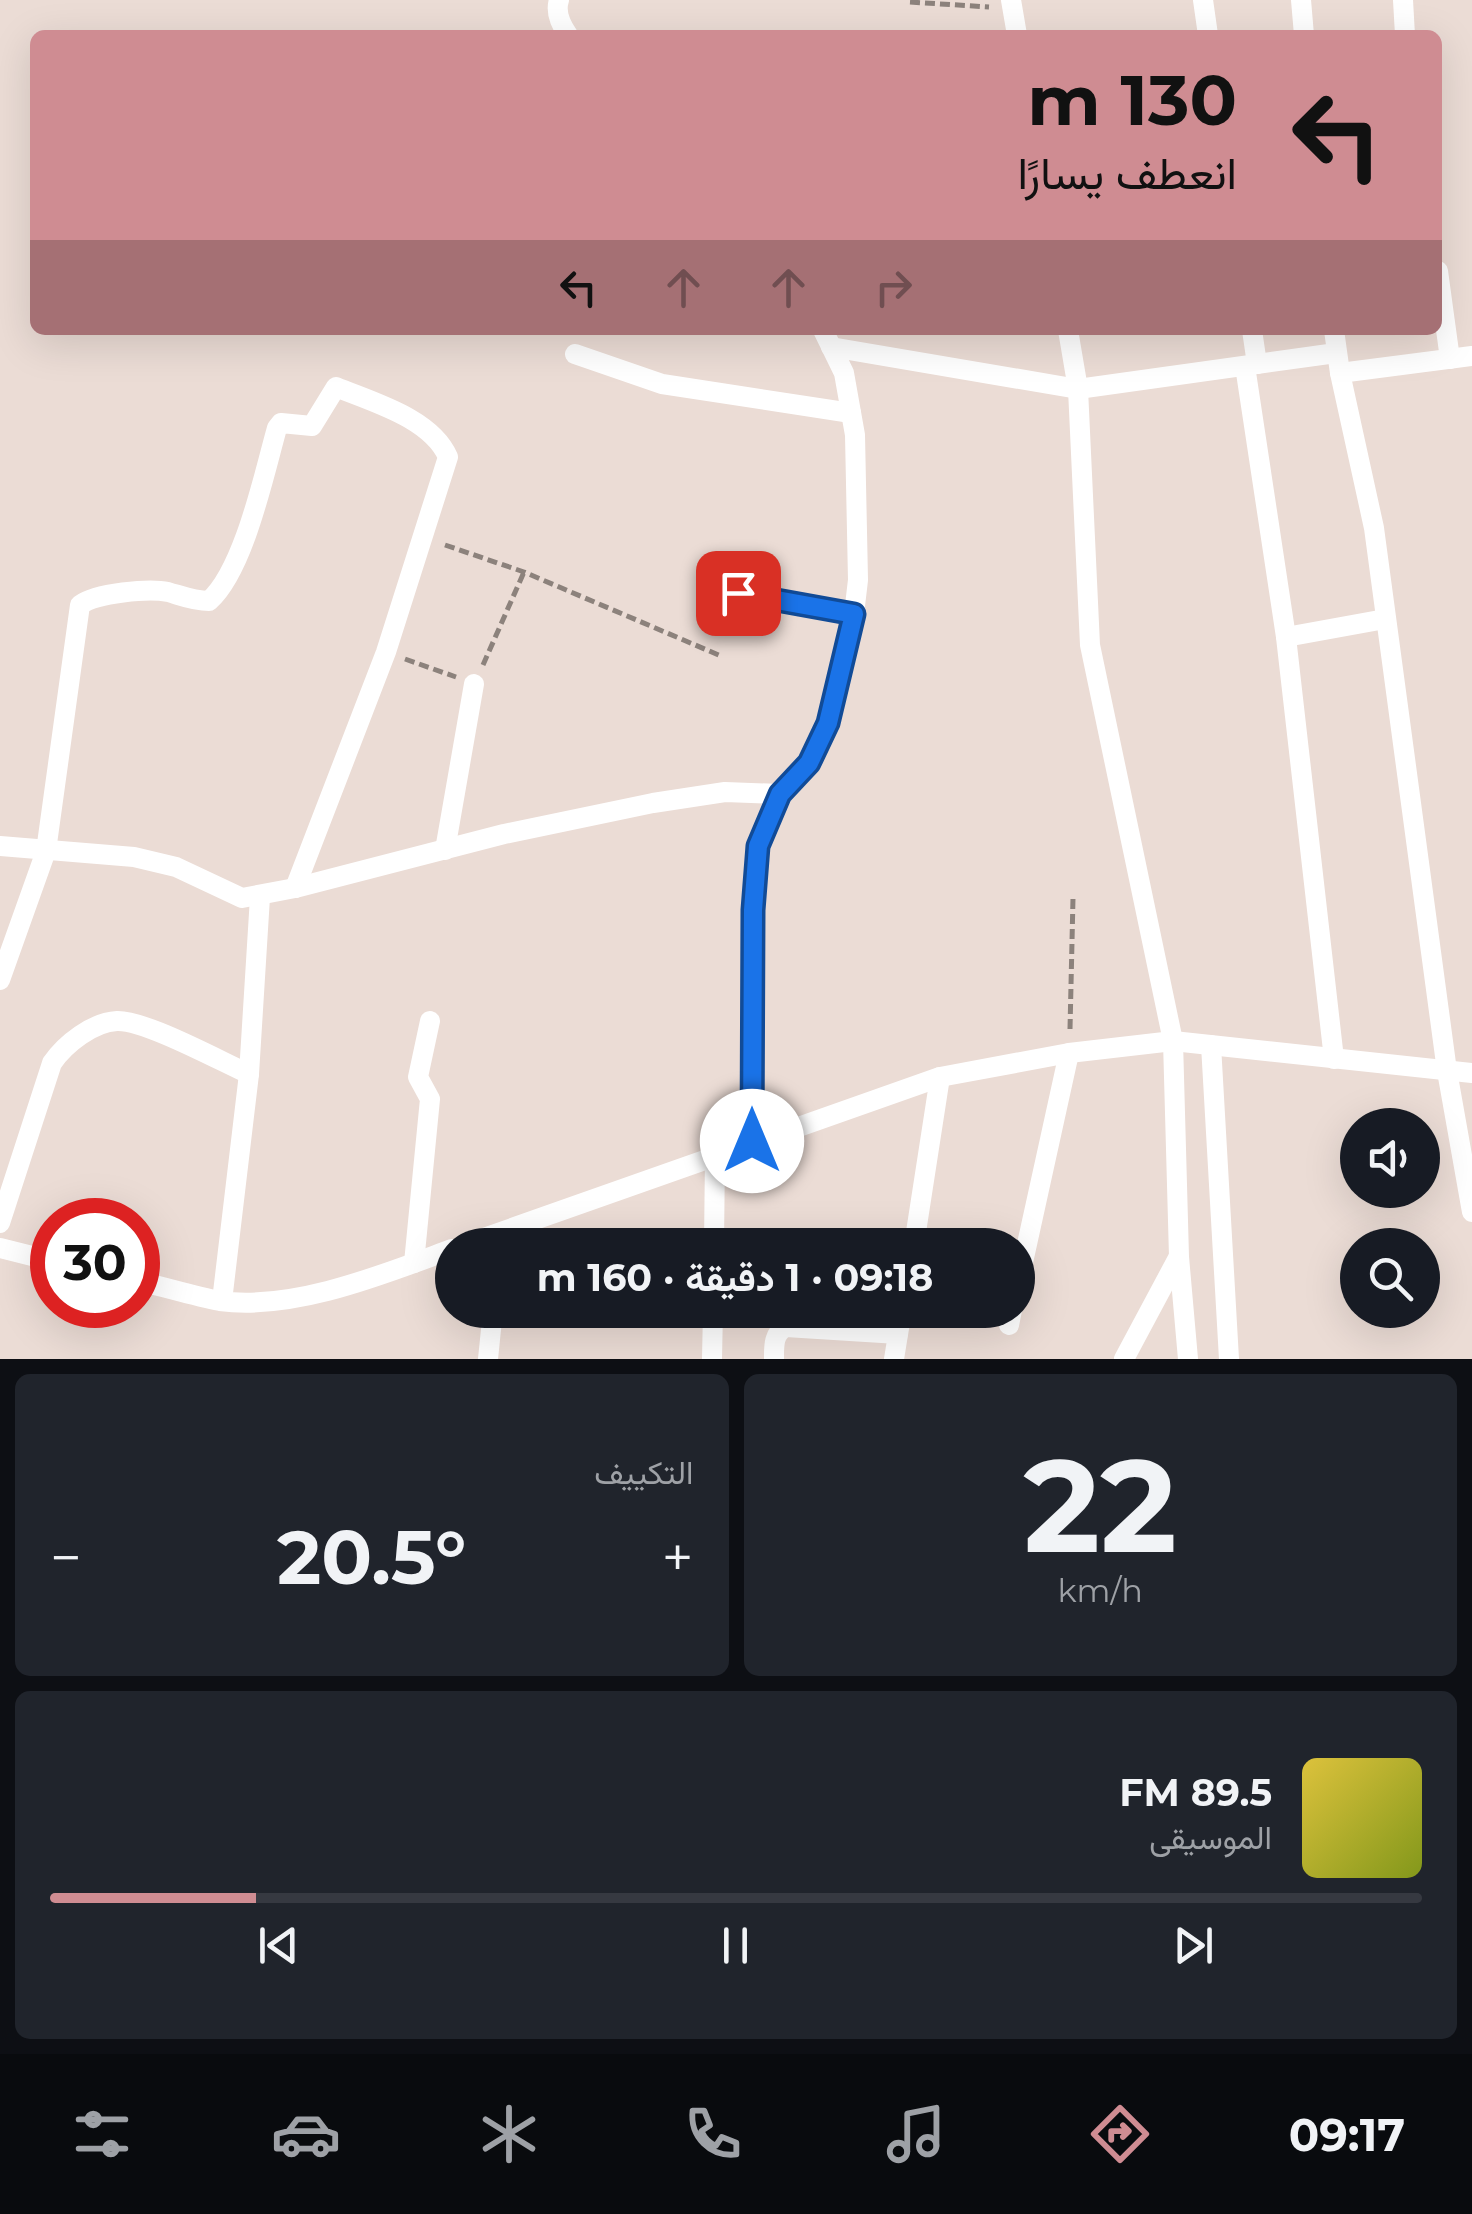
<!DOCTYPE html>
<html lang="ar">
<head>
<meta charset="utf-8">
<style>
  body { margin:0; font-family:Montserrat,Vazirmatn,sans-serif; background:#20242c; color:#f1f3f6; direction:rtl; height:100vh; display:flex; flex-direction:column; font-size:38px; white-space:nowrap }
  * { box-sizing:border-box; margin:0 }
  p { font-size:32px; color:#9ea1a6 }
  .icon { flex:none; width:55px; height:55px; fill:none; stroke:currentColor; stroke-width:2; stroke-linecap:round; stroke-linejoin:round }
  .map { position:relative; height:1359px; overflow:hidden; direction:ltr }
  .panel { display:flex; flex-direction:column; gap:15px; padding:15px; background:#0d0f14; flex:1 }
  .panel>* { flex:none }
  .top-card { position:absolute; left:30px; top:30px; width:1412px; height:305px; border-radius:15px; box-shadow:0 10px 40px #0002; direction:rtl; background:#cf8c92; color:#111; overflow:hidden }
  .buttons { position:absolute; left:1340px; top:1108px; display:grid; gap:20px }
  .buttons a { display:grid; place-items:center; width:100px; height:100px; border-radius:50%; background:#171b24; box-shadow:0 10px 40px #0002; font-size:50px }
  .speed { position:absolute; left:30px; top:1198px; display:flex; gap:20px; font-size:50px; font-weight:700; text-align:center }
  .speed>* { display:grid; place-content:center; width:130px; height:130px; border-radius:50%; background:#171b24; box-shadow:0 10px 40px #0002; line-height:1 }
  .speed .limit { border:15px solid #d22; background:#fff; color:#111 }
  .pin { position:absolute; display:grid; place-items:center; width:85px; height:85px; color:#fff; margin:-42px; border-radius:20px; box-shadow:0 5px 15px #0006 }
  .me { position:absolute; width:110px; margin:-55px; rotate:0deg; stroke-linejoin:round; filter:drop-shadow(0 0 8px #0008) }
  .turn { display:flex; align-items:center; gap:35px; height:210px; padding:0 40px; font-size:45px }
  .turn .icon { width:130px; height:130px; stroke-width:2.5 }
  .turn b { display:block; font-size:70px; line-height:85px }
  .lanes { display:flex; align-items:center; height:95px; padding:0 40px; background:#0003; justify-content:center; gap:50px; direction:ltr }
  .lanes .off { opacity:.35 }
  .big { font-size:75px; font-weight:700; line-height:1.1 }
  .panel .card { flex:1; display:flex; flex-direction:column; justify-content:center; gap:15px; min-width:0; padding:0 35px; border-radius:15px; background:#20242c }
  .panel .dial { align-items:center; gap:0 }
  .dial b { font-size:130px; line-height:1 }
  .song { display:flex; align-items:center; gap:30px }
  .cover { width:120px; height:120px; border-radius:15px; background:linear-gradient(135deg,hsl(50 70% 55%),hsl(70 70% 35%)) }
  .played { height:10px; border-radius:5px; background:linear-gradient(90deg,#cf8c92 15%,#363941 15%) }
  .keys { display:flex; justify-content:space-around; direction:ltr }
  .heat { display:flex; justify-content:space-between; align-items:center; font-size:55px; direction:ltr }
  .panel .tiles { flex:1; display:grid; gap:15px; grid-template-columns:1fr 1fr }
  .card:last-child { grid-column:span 2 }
  .trip { position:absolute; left:435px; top:1228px; width:600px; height:100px; border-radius:50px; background:#171b24; box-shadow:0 10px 40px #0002; font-weight:700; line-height:100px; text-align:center; direction:rtl }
  .tabs { display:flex; height:160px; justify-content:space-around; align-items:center; background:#090b0e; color:#9ea1a6 }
  .tabs .icon { width:70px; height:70px }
  .tabs .active { color:#cf8c92 }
  .tabs b { font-size:45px; color:#f1f3f6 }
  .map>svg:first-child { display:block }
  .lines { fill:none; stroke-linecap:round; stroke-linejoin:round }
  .path { stroke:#8c827c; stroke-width:5; stroke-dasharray:10 5; stroke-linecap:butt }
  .minor { stroke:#fff; stroke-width:20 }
  .route-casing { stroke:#114b97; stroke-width:25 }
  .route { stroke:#1a73e8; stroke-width:18 }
</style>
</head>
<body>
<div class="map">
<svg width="1472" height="1359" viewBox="0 0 1472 1359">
  <rect width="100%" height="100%" fill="#ebdcd5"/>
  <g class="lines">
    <g class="path">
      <polyline points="910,2 989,7"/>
      <polyline points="445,545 524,572 721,656"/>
      <polyline points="405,659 456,677"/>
      <polyline points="483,665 524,572"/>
      <polyline points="1070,1029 1073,898"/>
    </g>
    <g class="minor">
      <path d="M559,0c-4,12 2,25 9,35"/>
      <polyline points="1011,0 1017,35"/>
      <polyline points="1203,0 1208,35"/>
      <polyline points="1301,0 1304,35"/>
      <polyline points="1403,0 1405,35"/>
      <polyline points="1438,271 1450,359"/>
      <polyline points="1068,330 1078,389 1090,645 1173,1041 1179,1257 1188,1359"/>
      <polyline points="1252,330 1257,364"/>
      <polyline points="1334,330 1340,373 1374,528 1447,1071 1472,1212"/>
      <polyline points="831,347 1078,389 1336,353"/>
      <polyline points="575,354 662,384 851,413"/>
      <polyline points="1245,366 1286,637 1334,1059"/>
      <polyline points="1340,373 1472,356"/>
      <polyline points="738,593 854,614"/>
      <polyline points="1286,637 1385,619"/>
      <polyline points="0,846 134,857 176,867 242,898 295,888 504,834 653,803 725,792 780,794"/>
      <polyline points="445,850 474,684"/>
      <path d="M0,980l46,-129 34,-246c16,-12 69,-17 88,-13 14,4 26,9 41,9 35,-31 55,-127 68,-173l4,-5 31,3 24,-39c36,15 95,31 112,70l-62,195 -91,236"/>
      <polyline points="1211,1045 1229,1359"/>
      <polyline points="752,1141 753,910 758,846 780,794 809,763 828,723 854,614 858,580 855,435 844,373 823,330"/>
      <path d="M0,1223l52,-160c13,-19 41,-41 65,-42 28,-1 103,40 132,53"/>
      <polyline points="464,1245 940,1077 1069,1053 1173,1041 1472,1073"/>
      <polyline points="714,1245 715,1154"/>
      <polyline points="914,1245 940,1077"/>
      <polyline points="0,1248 52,1261"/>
      <polyline points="414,1263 430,1099 418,1077 430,1021"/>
      <path d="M138,1281c27,6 55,15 82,20 74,10 164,-27 232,-52"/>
      <polyline points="1018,1285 1069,1053"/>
      <polyline points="222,1301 249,1074 260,897"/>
      <polyline points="1009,1325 1012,1310"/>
      <polyline points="488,1359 493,1310"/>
      <polyline points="712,1359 713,1310"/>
      <path d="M774,1359c0,-12 -1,-26 12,-32l112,7"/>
      <polyline points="894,1359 902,1310"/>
      <polyline points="1124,1359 1178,1258"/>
    </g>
  </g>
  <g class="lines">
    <g class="route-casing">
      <polyline id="route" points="738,593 854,614 828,723 809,763 780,794 758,846 753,910 752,1141"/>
    </g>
    <use href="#route" class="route"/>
  </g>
</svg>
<div class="buttons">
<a><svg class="icon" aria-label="sound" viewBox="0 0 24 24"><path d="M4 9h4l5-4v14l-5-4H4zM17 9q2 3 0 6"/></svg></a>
<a><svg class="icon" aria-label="search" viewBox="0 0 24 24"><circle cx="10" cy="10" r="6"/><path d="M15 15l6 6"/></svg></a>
</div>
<div class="speed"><div class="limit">30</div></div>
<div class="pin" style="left:738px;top:593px;background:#d93025"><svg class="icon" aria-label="arrive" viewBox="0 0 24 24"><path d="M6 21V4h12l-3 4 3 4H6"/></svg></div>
<svg class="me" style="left:752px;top:1141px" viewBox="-20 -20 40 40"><circle r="19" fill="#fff"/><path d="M0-13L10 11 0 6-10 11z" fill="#1a73e8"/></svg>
<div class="trip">09:18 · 1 دقيقة · 160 m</div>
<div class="top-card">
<div class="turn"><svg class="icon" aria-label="left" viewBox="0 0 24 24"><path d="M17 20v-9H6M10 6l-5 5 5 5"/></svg><div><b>130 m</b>انعطف يسارًا</div></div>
<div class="lanes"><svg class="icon" aria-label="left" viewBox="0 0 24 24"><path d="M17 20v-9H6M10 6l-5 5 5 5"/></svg><svg class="icon off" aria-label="ahead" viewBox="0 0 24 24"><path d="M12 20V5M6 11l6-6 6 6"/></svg><svg class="icon off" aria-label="ahead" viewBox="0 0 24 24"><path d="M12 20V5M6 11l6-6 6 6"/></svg><svg class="icon off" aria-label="right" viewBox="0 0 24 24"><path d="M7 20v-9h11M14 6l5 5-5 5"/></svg></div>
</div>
</div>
<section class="panel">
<div class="tiles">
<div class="card dial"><b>22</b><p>km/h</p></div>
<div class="card"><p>التكييف</p>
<div class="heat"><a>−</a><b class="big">20.5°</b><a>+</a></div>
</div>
<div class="card">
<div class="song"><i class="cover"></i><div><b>89.5 FM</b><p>الموسيقى</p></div></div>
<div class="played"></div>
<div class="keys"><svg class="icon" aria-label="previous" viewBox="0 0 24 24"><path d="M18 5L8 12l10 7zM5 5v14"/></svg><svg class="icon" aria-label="pause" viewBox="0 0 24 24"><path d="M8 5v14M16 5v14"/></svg><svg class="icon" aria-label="next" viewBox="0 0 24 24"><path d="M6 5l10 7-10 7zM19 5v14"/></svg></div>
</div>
</div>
</section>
<nav class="tabs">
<b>09:17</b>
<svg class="icon active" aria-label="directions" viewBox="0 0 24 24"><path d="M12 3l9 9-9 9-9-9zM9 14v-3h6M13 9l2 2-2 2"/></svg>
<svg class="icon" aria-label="music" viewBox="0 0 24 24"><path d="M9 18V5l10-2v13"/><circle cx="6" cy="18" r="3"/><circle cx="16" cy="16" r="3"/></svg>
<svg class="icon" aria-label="phone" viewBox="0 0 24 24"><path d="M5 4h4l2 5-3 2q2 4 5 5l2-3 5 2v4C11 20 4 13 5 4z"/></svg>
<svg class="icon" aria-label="climate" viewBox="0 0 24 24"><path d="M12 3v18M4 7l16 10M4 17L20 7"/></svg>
<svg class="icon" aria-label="car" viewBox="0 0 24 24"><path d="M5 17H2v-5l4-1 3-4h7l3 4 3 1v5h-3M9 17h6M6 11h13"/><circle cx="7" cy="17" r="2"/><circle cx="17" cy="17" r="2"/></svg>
<svg class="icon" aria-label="filters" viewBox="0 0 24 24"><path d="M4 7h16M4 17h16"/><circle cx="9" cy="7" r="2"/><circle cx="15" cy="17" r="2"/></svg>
</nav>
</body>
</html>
